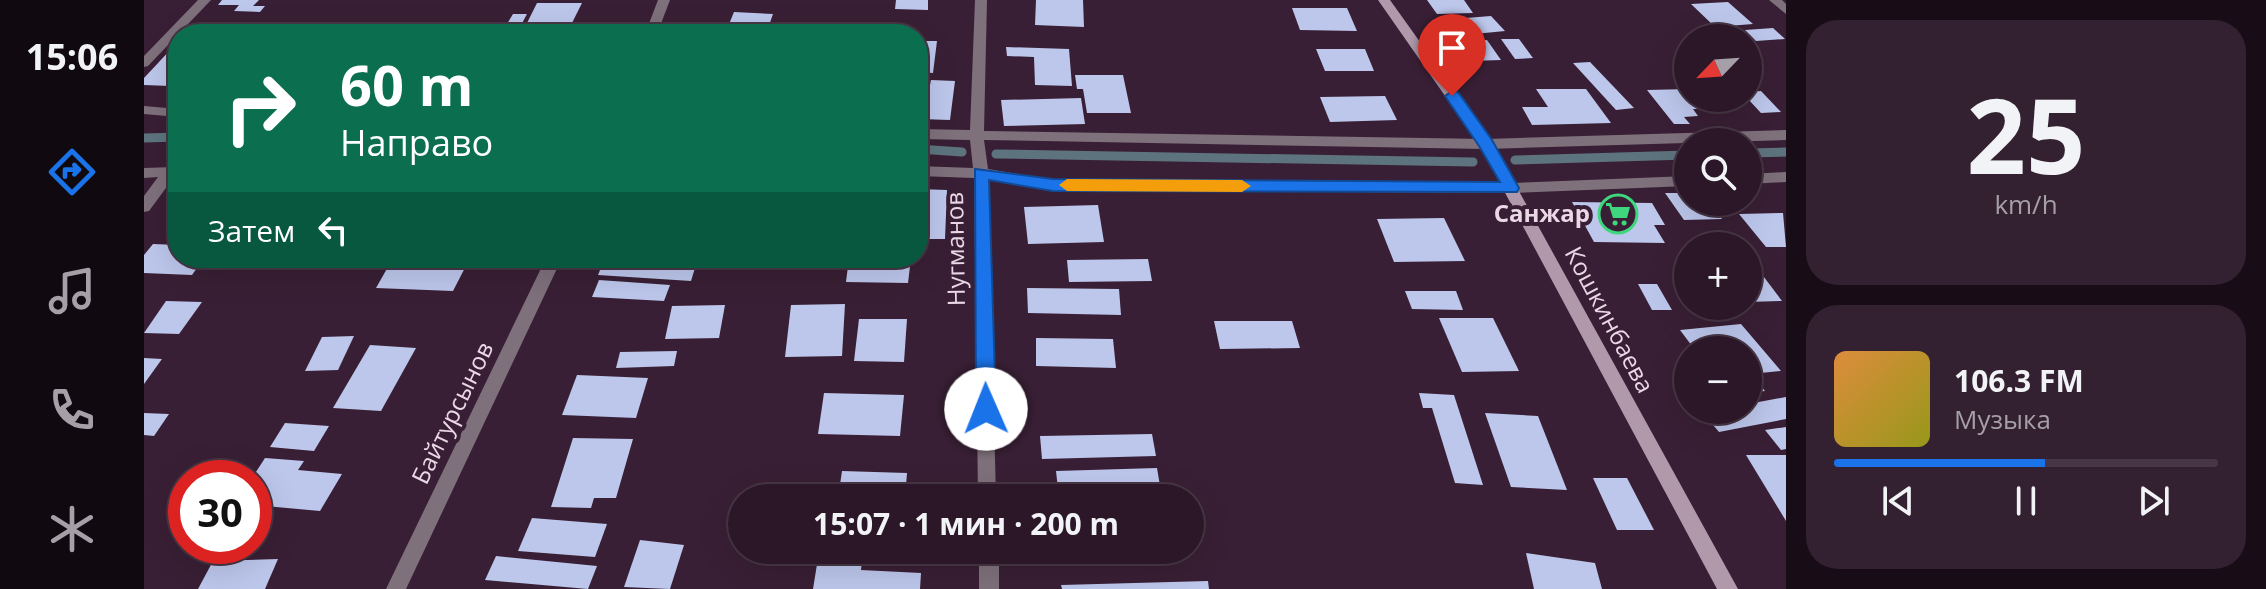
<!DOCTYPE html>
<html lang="ru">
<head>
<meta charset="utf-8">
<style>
  body { margin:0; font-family:"Open Sans",sans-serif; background:#332030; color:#f1f3f6; height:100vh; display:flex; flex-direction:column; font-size:30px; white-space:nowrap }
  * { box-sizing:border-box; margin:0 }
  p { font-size:26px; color:#a69fa8 }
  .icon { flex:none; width:44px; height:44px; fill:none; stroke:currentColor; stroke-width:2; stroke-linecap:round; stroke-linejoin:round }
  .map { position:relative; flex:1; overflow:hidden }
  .side { display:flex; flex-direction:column; gap:20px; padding:20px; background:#180d16; width:480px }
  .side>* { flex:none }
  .top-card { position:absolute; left:24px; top:24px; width:760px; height:244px; border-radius:32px; box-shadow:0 8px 32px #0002,0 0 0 2px #473645; background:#0b6e4f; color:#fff; overflow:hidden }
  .needle { width:52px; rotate:245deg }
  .fabs { position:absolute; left:1530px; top:24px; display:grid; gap:16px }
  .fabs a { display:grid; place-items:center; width:88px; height:88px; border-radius:50%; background:#2b1728; box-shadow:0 8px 32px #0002,0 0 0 2px #473645; font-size:40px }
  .speed { position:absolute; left:24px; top:460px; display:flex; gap:16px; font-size:40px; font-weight:700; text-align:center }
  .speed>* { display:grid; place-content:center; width:104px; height:104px; border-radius:50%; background:#2b1728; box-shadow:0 8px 32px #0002,0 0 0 2px #473645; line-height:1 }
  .speed .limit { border:12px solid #d22; background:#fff; color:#111 }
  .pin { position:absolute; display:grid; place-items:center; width:68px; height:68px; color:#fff; margin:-82px -34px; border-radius:50% 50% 50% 0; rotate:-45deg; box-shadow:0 0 8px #0007 }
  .pin .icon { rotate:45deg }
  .me { position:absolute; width:88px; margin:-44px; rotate:359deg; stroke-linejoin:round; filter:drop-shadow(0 0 6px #0008) }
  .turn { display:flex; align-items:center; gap:28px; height:168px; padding:0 40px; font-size:36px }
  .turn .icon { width:104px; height:104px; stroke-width:2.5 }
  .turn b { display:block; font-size:56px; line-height:68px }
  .then { display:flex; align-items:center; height:76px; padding:0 40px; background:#0003; gap:16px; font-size:30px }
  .side .tile { flex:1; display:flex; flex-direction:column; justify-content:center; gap:12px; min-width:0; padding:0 28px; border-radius:32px; background:#332030 }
  .side .dial { align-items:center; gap:0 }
  .dial b { font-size:104px; line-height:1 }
  .song { display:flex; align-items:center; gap:24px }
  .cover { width:96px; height:96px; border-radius:12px; background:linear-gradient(135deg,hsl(30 70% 55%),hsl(60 70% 35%)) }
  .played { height:8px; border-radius:4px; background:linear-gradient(90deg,#1a73e8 55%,#473645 55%) }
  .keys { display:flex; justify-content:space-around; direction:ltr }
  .trip { position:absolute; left:584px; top:484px; width:476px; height:80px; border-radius:40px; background:#2b1728; box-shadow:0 8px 32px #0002,0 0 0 2px #473645; font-weight:700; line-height:80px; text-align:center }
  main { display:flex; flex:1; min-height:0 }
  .tab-bar { display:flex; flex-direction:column; width:144px; justify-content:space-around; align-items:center; background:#110910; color:#a69fa8 }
  .tab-bar .icon { width:56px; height:56px }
  .tab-bar .active { color:#1a73e8 }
  .tab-bar b { font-size:36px; color:#f1f3f6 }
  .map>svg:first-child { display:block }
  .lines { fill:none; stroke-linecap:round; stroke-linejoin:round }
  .stream { stroke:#5d747e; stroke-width:9 }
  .building { fill:#bdc7ec }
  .street { fill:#7f717c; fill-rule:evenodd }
  .secondary { fill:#af99ab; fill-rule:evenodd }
  .route { fill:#1a73e8; stroke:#114b97; stroke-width:2 }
  .slow { fill:#f59e0b }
  .labels { text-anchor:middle; stroke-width:8; stroke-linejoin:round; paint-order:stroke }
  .poi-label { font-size:24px; font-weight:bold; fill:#ead8e6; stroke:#391f35; text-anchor:end }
  .street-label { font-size:24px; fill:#ead8e6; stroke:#391f35 }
</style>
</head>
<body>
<main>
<nav class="tab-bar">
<b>15:06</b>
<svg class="icon active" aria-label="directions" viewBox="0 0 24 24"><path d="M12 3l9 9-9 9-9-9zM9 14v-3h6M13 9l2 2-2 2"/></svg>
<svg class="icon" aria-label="music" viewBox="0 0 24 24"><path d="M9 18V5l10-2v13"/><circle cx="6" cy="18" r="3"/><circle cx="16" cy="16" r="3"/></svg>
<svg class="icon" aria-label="phone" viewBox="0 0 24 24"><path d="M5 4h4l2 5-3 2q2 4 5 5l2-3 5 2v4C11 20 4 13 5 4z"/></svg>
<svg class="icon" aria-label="climate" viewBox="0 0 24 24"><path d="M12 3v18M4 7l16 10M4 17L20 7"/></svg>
</nav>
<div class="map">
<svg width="1642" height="589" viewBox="0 0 1642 589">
  <rect width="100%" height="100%" fill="#391f35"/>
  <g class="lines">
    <g class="stream">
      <polyline points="0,138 34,137"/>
      <polyline points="774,149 818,152"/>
      <polyline points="1604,153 1642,152"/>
      <polyline points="852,154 1329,162"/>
      <polyline points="1371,160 1544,155"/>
    </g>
  </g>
  <g class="building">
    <polygon points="78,0 115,0 109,6 121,6 116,12 90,11 95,5 74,5"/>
    <polygon points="752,0 784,0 784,10 751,9"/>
    <polygon points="892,0 939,0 940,27 891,25"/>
    <polygon points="1283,0 1320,0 1329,13 1293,14"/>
    <polygon points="1584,2 1609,24 1571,27 1547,4"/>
    <polygon points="393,3 438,3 427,25 382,25"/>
    <polygon points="1148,8 1203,8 1213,31 1156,30"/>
    <polygon points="590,12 629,14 622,34 581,34"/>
    <polygon points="369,14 383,14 375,29 450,30 449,34 357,34"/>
    <polygon points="1347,16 1361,31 1310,36 1297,20"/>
    <polygon points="57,24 134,28 128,34 47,33"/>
    <polygon points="1629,28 1641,39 1612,41 1601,30"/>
    <polygon points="1357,39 1375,39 1389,58 1371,59"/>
    <polygon points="1343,40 1357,60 1326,61 1312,42"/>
    <polygon points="774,41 793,41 789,73 774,72"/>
    <polygon points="29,47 34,48 34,77 26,86 0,85 0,78"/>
    <polygon points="862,47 925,49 928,86 891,85 890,57 863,56"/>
    <polygon points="1172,49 1221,49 1230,71 1181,71"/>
    <polygon points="1446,62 1490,108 1472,110 1429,63"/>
    <polygon points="931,75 979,75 987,113 943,113 939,89 933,89"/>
    <polygon points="787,80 811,81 806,120 776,119 778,106 782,106"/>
    <polygon points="1392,89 1442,89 1467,123 1388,125 1378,107 1404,107"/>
    <polygon points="1544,89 1544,98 1553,98 1562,109 1549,109 1554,116 1540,117 1546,124 1530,124 1503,90"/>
    <polygon points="1617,91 1637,112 1617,113 1604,99 1604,92"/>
    <polygon points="1241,96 1253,120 1186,122 1176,97"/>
    <polygon points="937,98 941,124 860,126 857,100"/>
    <polygon points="774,189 803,190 801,239 779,239 780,209 774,208"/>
    <polygon points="1521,193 1544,193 1544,202 1565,202 1578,219 1540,220"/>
    <polygon points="1428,202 1508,203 1521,225 1510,225 1521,243 1450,242"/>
    <polygon points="954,205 960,242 884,244 880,207"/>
    <polygon points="1639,213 1642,247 1622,247 1595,214"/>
    <polygon points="1300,218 1321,261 1250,262 1233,219"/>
    <polygon points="9,244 34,245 34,258 60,258 48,275 0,273 0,255"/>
    <polygon points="1604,256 1638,301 1604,302"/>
    <polygon points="249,258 326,258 309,291 232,288"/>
    <polygon points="461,258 554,258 547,281 454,275"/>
    <polygon points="705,258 767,258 764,283 702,282"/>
    <polygon points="1004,259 1008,281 925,282 923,260"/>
    <polygon points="455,280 526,285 520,301 448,297"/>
    <polygon points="1494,284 1513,284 1528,310 1508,310"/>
    <polygon points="883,288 975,289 977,315 884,313"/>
    <polygon points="1261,291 1312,291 1319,310 1268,309"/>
    <polygon points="22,301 58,302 35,334 0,333"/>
    <polygon points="701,304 698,356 641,357 647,305"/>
    <polygon points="581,305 575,338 521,339 528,306"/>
    <polygon points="1295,318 1349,318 1375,371 1318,372"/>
    <polygon points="715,319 763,319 760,362 710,361"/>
    <polygon points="1070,321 1148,321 1156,348 1076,349"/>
    <polygon points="1597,324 1637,371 1607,374 1621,391 1604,393 1604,350 1551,350 1536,330"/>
    <polygon points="210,336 194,370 161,371 178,337"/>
    <polygon points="892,338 969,339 972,368 892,366"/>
    <polygon points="226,345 272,348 237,411 189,408"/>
    <polygon points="533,351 530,366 472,368 476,352"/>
    <polygon points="0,358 18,359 0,384"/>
    <polygon points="433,375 504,378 492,418 418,415"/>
    <polygon points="680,393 760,395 756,436 674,434"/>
    <polygon points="1275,393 1310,395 1339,485 1311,483 1288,408 1279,408"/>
    <polygon points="1642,397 1642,419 1575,432 1559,413 1604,410 1604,404"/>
    <polygon points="0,413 25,414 10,436 0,435"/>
    <polygon points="1341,413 1394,416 1423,490 1367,487"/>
    <polygon points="141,423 185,426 170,451 126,447"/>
    <polygon points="1642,427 1642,449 1637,450 1621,430"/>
    <polygon points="1008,434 1012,456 898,459 896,436"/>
    <polygon points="429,438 489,439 472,498 450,498 447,508 407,507"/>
    <polygon points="1602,455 1642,455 1642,521"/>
    <polygon points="121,458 160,461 154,470 198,474 176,511 110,505 108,478"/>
    <polygon points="1013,468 1018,498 915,498 912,471"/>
    <polygon points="698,471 763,473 761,498 694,498"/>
    <polygon points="1449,478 1483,478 1510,530 1473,530"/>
    <polygon points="388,518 463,524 451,557 374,551"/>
    <polygon points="496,540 540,545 526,589 480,587"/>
    <polygon points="1382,553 1451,563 1458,589 1390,589"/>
    <polygon points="352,556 453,566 444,589 341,580"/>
    <polygon points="674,558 718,560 717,570 777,573 776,589 669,589"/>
    <polygon points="134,559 121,589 54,589 69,561"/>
    <polygon points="1064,581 1065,589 918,589 917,585"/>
  </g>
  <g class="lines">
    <g class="street">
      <polygon points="54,0 67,0 4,66 0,67 0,56"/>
      <polygon points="514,0 526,0 513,34 501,34"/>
      <polygon points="831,0 843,0 840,131 1342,139 1642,130 1642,140 1342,149 840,140 844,169 909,180 1367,183 1544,176 1544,186 1367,193 909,190 844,179 852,498 834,498 830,178 774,176 774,166 829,168 826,140 774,139 774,129 826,130"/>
      <polygon points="1625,0 1638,0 1642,4 1642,14"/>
      <polygon points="0,106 34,109 34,117 0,114"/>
      <polygon points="30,167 34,168 34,176 30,177 5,211 0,212 0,196 14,177 0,178 0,168"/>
      <polygon points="1642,172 1642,182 1604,184 1604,174"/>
      <polygon points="402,258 418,258 262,589 242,589"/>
      <rect x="835" y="550" width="20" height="39"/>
    </g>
    <polygon class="secondary" points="1234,0 1246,0 1349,144 1594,589 1573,589 1336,146"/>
  </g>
  <polygon class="route" points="1308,91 1314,92 1348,140 1375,188 1373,192 909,191 845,180 852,409 849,415 842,418 835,415 832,409 831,169 909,179 1356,182 1335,146 1301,96"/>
  <polygon class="slow" points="923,179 1098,180 1107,186 1098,192 923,191 915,185"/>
  <defs>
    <g id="supermarket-ring" transform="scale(2)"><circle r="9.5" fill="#391f35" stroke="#3ed77d" stroke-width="1.5"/><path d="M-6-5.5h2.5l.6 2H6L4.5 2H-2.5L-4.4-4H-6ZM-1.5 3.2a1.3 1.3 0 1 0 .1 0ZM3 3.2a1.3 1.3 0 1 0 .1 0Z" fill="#3ed77d"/></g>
  </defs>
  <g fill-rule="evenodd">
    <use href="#supermarket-ring" x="1474" y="214"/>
  </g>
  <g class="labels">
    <g class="poi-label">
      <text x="1446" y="222">Санжар</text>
    </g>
    <g class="street-label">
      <text transform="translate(812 249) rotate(-91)" y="8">Нугманов</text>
      <text transform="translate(1465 320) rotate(62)" y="8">Кошкинбаева</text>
      <text transform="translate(309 413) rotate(-64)" y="8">Байтурсынов</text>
    </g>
  </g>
</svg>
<div class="fabs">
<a><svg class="needle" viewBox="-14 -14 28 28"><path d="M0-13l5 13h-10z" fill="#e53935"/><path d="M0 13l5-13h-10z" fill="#a69fa8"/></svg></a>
<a><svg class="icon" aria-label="search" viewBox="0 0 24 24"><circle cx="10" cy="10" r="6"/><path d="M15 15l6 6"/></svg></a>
<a>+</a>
<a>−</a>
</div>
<div class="speed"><div class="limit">30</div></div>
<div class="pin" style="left:1308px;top:96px;background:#d93025"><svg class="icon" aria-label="arrive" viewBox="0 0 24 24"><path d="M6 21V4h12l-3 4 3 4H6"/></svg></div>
<svg class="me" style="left:842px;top:409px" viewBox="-20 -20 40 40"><circle r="19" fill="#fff"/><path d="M0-13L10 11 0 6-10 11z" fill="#1a73e8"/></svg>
<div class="trip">15:07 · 1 мин · 200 m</div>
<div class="top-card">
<div class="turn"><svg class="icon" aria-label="right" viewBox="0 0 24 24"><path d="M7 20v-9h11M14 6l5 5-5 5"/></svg><div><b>60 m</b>Направо</div></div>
<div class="then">Затем<svg class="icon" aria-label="left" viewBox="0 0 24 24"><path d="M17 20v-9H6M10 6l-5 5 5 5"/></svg></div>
</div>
</div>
<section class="side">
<div class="tile dial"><b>25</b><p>km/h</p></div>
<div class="tile">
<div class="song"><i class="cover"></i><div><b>106.3 FM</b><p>Музыка</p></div></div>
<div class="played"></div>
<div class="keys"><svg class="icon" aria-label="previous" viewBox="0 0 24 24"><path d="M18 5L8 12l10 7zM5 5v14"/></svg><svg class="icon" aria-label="pause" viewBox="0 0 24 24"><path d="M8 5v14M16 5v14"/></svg><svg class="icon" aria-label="next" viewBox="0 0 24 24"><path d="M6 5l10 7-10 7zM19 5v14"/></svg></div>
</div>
</section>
</main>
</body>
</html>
